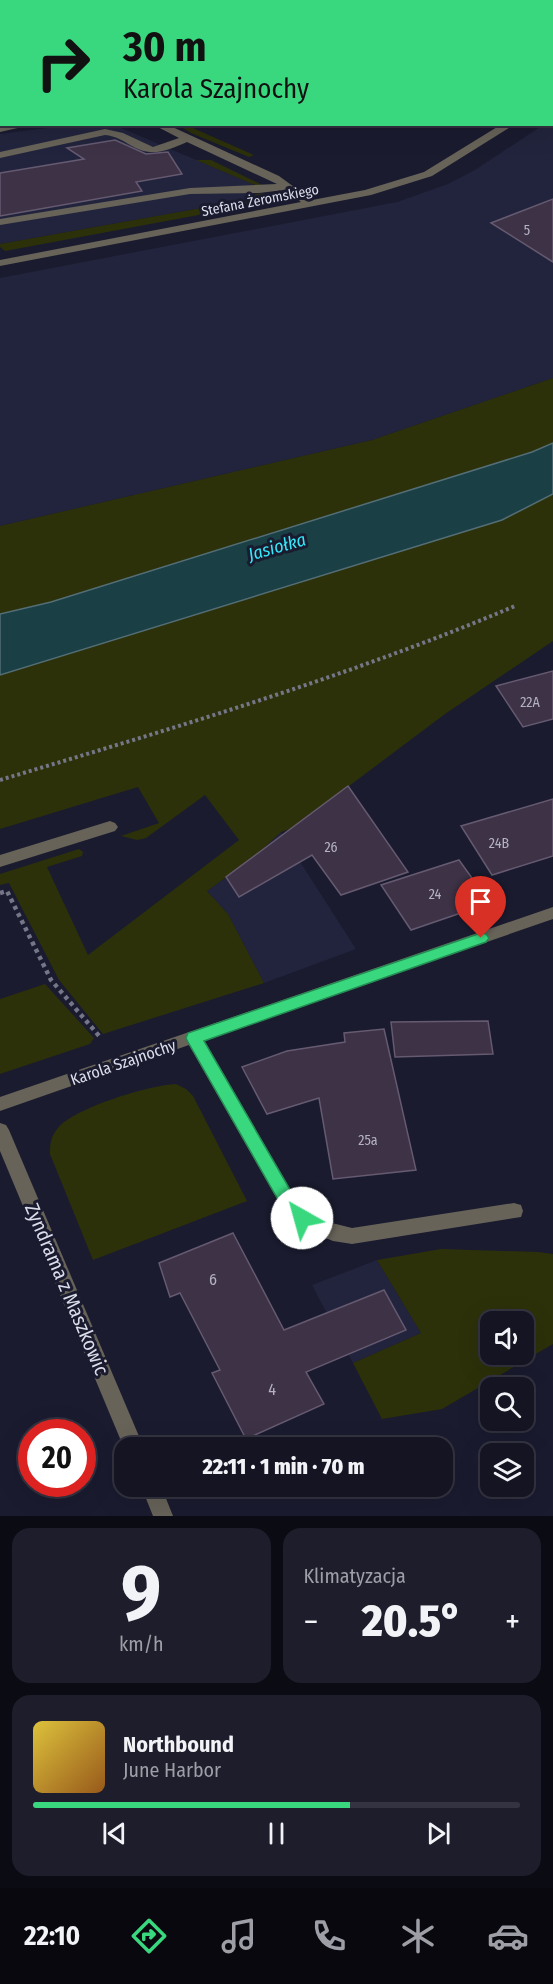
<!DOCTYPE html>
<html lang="pl">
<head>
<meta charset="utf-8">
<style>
  body { margin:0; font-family:"Fira Sans Condensed",sans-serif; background:#1d1d2b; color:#f1f3f6; height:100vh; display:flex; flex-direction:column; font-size:22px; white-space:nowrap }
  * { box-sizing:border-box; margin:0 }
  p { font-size:20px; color:#9d9ea6 }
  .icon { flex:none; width:33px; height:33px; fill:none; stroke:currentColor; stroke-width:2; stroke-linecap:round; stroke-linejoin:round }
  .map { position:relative; height:1516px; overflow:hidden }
  .side { display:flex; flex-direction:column; gap:12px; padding:12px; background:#0b0b13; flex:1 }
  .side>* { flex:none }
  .guide { position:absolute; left:0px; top:0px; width:554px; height:126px; box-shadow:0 6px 24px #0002,0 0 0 2px #333341; background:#39d87f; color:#111; overflow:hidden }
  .buttons { position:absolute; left:480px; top:1311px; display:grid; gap:12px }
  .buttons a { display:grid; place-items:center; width:54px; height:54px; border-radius:12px; background:#141423; box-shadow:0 6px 24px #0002,0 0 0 2px #333341; font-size:30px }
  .speed { position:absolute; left:18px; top:1419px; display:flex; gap:12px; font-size:30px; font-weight:700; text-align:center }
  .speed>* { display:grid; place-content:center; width:78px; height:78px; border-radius:50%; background:#141423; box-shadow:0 6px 24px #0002,0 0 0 2px #333341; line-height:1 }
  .speed .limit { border:9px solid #d22; background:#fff; color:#111 }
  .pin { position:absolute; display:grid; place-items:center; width:51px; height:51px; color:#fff; margin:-62px -26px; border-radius:50% 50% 50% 0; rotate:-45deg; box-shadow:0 0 6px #0007 }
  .pin .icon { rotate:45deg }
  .me { position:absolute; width:66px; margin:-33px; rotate:322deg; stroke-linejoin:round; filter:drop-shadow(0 0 4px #0008) }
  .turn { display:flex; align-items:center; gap:21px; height:126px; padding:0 24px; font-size:27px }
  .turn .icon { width:78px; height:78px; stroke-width:2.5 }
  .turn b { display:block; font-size:42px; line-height:51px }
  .big { font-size:45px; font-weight:800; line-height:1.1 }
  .side .card { flex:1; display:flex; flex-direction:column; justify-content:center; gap:9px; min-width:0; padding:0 21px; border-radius:18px; background:#1d1d2b }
  .side .dial { align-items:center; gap:0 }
  .dial b { font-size:78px; line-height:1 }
  .song { display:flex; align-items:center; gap:18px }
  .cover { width:72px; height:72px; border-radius:9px; background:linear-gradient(135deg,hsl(50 70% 55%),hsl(30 70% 35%)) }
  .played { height:6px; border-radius:3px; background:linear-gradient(90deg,#39d87f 65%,#333341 65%) }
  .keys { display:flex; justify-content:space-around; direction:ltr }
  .heat { display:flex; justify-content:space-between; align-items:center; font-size:33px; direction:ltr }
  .side .tiles { flex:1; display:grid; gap:12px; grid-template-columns:1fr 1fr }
  .card:last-child { grid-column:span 2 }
  .trip { position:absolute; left:114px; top:1437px; width:339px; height:60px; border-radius:18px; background:#141423; box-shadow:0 6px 24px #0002,0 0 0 2px #333341; font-weight:800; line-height:60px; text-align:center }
  .dock { display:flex; height:96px; justify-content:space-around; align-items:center; background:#08080e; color:#9d9ea6 }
  .dock .icon { width:42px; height:42px }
  .dock .current { color:#39d87f }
  .dock b { font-size:27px; color:#f1f3f6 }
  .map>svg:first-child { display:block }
  .built { fill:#22243d }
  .green { fill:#2c310a; fill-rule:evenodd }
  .water { fill:#1a3f44; stroke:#546e76; stroke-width:1.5 }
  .building { fill:#3d3246; stroke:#655a70; stroke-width:1.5 }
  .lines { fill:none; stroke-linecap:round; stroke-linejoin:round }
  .path-far1 { stroke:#757687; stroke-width:4; stroke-dasharray:3 3; stroke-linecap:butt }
  .path { stroke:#757687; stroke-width:4.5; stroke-dasharray:4 4; stroke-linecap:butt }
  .minor { fill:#676359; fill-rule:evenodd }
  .route { fill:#39d87f; stroke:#258c53; stroke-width:1.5 }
  .labels { text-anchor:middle; stroke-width:6; stroke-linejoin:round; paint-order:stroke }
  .far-street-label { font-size:14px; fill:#dcddeb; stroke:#1a1b2f }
  .number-label { font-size:14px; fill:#b4b2c2 }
  .street-label { font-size:16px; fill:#dcddeb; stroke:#1a1b2f }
  .near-number-label { font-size:16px; fill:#b4b2c2 }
  .water-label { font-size:18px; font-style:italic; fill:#36e8fb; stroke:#1a1b2f }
  .near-street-label { font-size:20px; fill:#dcddeb; stroke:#1a1b2f }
</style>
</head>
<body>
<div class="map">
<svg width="553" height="1516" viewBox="0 0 553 1516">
  <rect width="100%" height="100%" fill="#1a1b2f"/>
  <g class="built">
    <polygon points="553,118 553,378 372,440 0,526 0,278 397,202 448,184 475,170 543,125 552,124"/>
    <polygon points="69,125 114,125 255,185 252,199 0,244 0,134"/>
    <polygon points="281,832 356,949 264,983 228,914 207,891 254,857"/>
    <polygon points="377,1260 421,1333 353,1363 312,1285"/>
  </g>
  <g class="green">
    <polygon points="187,125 195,129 254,155 249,157 191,133 180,126"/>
    <polygon points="196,160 211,160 262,185 255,185"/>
    <polygon points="263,193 258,200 247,206 5,251 0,247 0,244 252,199 253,195"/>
    <polygon points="553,378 553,443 544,448 51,602 0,614 0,526 372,440"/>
    <polygon points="553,494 553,641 445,714 293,828 281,832 254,857 207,891 228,914 264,983 103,1034 59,980 9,883 0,885 0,874 79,849 83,852 82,856 47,867 88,955 239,840 205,795 146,838 137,840 121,836 159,823 138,787 0,829 0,675 502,520"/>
    <polygon points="45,984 94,1038 90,1044 0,1074 0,999"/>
    <path d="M176,1084l10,5 7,7 54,105 -154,59 -43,-106c0,-11 1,-18 8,-26 16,-20 92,-43 118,-44z"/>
    <path d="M441,1249l97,3 15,2v90l-111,65 -60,10 -29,-56 68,-30 -44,-73zM490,1322h34v32h-34z"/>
  </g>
  <polygon class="water" points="553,443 553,494 502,520 0,675 0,614 51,602 532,452"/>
  <g class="building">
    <polygon points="115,140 146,154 168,152 182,174 136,182 142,191 0,216 0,173 84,159 67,148"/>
    <polygon points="553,199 553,262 491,223"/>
    <polygon points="553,671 553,719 523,727 496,686"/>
    <polygon points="348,786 408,872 341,895 312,855 239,897 226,877"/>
    <polygon points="553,799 553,856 492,875 461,826"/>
    <polygon points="459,860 490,903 411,930 381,885"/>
    <polygon points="488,1021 493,1054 395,1057 391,1022"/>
    <polygon points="384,1029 416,1170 333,1179 319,1098 267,1114 242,1067 287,1051 345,1042 344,1033"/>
    <polygon points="233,1233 284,1330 384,1290 406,1330 306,1372 324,1404 246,1439 212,1373 220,1370 180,1293 170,1297 159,1263"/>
  </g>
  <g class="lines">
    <path class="path-far1" d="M0,780c174,-52 348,-103 515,-174"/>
    <polyline class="path" points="0,893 7,891 51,980 100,1037"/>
    <g class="minor">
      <polygon points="0,15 2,16 2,22 0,21"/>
      <polygon points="552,93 553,93 552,100"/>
      <polygon points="9,124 35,124 0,132 0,126"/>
      <path d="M152,124h14l113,52 33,24 53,-10 59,-18 78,-48h13l-83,52 -61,19 -371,71v-6l301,-58 -17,-12 -25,3 -69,1 -190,31v-6l190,-31 87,-4 -90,-42c-19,8 -35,16 -55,4 -9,-5 -16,-10 -27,-11l-105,23v-6l105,-23 18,4 30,14 26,-9z"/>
      <polygon points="110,821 115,823 118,827 115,831 0,867 0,855"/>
      <polygon points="553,907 553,919 204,1040 296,1199 324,1221 352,1228 514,1203 521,1205 523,1211 521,1217 352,1244 333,1241 311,1232 284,1211 189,1045 0,1111 0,1097"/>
      <polygon points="0,1123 6,1125 9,1130 144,1448 124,1448 0,1151"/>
      <polygon points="141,1486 161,1486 173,1516 153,1516"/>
    </g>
  </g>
  <path class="route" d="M481,933l5,1 3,4 -3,4 -282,99 92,159 14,18 -2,5c-11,4 -16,-5 -24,-13l-96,-168 -2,-4 2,-5z"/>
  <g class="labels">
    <g class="far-street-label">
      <text transform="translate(260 200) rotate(-11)" y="5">Stefana Żeromskiego</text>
    </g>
    <g class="number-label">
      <text x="527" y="235">5</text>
      <text x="530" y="707">22A</text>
      <text x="499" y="848">24B</text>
      <text x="331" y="852">26</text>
      <text x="435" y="899">24</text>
      <text x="368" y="1145">25a</text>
    </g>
    <g class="street-label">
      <text transform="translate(123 1062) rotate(-19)" y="6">Karola Szajnochy</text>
    </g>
    <g class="near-number-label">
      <text x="213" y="1285">6</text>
      <text x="272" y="1395">4</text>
    </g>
    <g class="water-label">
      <text transform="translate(277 547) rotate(-16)" y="6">Jasiołka</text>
    </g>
    <g class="near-street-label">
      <text transform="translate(67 1289) rotate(67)" y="7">Zyndrama z Maszkowic</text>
    </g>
  </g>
</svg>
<div class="buttons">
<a><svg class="icon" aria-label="sound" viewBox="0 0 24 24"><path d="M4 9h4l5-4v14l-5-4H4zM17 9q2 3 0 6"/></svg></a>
<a><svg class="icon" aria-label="search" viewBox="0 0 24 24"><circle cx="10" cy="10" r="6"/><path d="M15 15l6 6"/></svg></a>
<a><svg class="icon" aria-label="layers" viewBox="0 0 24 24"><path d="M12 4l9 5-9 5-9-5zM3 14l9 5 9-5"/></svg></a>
</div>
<div class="speed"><div class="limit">20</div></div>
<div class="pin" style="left:481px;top:938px;background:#d93025"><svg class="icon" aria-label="arrive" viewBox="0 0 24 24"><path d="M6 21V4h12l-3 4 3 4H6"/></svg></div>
<svg class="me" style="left:302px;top:1218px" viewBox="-20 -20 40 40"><circle r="19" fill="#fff"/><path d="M0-13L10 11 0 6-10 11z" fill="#39d87f"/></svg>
<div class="trip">22:11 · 1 min · 70 m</div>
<div class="guide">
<div class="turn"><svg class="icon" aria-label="right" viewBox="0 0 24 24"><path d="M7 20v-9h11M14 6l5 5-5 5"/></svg><div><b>30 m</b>Karola Szajnochy</div></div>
</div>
</div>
<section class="side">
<div class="tiles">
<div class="card dial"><b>9</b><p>km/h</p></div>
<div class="card"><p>Klimatyzacja</p>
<div class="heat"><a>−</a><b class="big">20.5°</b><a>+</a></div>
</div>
<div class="card">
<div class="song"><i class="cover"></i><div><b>Northbound</b><p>June Harbor</p></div></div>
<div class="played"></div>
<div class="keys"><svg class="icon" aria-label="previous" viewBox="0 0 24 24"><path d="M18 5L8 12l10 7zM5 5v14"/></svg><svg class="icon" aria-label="pause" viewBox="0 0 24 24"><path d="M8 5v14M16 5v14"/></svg><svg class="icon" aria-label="next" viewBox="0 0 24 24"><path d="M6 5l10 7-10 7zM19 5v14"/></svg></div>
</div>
</div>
</section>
<nav class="dock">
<b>22:10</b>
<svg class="icon current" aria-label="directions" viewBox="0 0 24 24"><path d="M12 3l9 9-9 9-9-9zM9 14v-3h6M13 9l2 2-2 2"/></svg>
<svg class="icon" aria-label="music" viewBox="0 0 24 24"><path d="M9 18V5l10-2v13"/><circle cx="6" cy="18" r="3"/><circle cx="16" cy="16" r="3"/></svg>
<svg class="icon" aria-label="phone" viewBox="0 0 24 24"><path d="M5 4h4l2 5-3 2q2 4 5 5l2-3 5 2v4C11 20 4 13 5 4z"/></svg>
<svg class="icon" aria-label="climate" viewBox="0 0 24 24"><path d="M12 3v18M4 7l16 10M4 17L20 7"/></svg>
<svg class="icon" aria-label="car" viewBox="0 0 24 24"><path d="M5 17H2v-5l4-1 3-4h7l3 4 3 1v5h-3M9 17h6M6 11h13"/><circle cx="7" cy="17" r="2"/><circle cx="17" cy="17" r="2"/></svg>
</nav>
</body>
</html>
